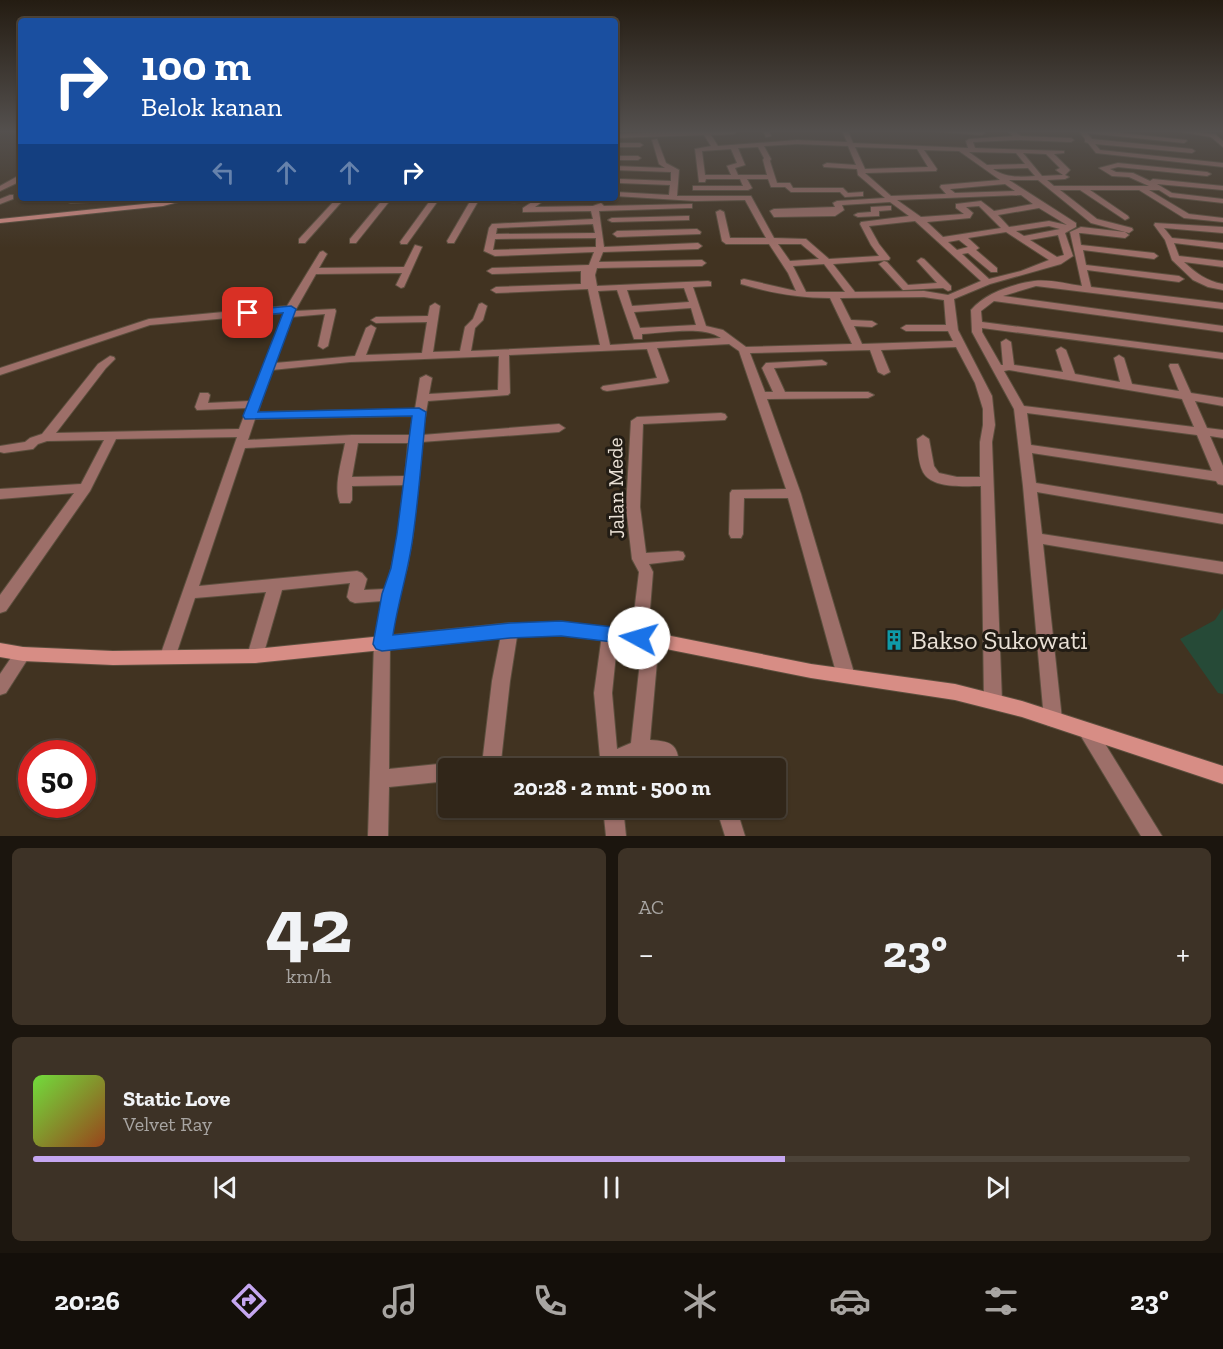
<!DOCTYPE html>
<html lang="id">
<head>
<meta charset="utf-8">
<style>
  body { margin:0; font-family:"Zilla Slab",serif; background:#3d3226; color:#f1f3f6; height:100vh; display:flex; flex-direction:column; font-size:22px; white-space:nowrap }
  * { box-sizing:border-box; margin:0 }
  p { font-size:20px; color:#a8a5a2 }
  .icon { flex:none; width:33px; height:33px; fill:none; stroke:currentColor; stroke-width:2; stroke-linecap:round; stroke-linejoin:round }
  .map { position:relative; height:836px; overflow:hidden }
  .side { display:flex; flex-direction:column; gap:12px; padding:12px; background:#1b150e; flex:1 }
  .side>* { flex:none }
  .banner { position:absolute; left:18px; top:18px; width:600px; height:183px; border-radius:6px; box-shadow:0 2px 4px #0004,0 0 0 2px #4c4338; background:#1a4fa0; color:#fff; overflow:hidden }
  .speed { position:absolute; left:18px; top:740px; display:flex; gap:12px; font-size:30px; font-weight:700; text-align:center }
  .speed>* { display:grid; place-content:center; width:78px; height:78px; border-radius:50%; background:#312619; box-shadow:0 2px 4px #0004,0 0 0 2px #4c4338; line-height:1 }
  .speed .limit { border:9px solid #d22; background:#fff; color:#111 }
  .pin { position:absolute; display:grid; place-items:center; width:51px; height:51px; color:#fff; margin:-26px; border-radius:12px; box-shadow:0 3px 9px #0006 }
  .me { position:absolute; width:66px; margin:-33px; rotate:276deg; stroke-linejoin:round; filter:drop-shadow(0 0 4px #0008) }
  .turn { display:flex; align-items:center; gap:21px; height:126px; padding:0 24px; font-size:27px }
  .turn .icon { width:78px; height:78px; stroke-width:2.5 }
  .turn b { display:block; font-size:42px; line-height:51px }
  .lanes { display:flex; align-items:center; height:57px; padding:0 24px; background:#0003; justify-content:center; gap:30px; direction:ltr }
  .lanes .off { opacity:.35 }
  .big { font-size:45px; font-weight:700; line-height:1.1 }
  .side .tile { flex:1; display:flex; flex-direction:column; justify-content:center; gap:9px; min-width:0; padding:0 21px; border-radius:9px; background:#3d3226 }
  .side .dial { align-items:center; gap:0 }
  .dial b { font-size:78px; line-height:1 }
  .song { display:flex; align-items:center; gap:18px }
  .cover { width:72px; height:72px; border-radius:9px; background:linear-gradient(135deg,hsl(100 70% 55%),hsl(20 70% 35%)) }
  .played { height:6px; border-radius:3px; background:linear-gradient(90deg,#c5a6f0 65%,#4c4338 65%) }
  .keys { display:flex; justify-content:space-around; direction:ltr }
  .heat { display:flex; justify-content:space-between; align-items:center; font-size:33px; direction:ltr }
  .side .tiles { flex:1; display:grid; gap:12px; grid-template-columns:1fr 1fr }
  .tile:last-child { grid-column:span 2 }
  .trip { position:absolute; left:438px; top:758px; width:348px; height:60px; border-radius:6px; background:#312619; box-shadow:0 2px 4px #0004,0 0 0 2px #4c4338; font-weight:700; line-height:60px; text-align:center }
  .menu { display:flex; height:96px; justify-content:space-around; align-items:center; background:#140f0a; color:#a8a5a2 }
  .menu .icon { width:42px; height:42px }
  .menu .selected { color:#c5a6f0 }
  .menu b { font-size:27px; color:#f1f3f6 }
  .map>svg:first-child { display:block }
  .green { fill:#264a37 }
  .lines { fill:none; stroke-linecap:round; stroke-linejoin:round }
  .street-casing { stroke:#5c4f3e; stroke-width:2 }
  .secondary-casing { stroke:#5c4f3e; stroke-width:2 }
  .street { fill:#9d6f69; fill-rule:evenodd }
  .secondary { fill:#d78d85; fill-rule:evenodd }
  .route { fill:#1a73e8; stroke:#114b97; stroke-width:1.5 }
  .labels { text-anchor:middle; stroke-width:6; stroke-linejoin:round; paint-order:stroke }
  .street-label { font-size:21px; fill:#eae1d6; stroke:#221c14 }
  .near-poi-label { font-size:26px; fill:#eae1d6; stroke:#221c14; text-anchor:start }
</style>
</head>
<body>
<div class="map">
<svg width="1223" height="836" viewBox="0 0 1223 836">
  <rect width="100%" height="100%" fill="#413321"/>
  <polygon class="green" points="1223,608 1223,694 1218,693 1180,639 1215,620"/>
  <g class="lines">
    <g class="street-casing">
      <g id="street">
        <path d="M699,131h38l-3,3 -23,1 7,11 79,-6 50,2 -5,-11h6l5,12 115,5 -2,-7 3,-2 44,-3 -6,-5h7l7,5 50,2 3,2 -3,2 -52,-2 -46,2 2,6 89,3v2l-10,1 16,16 -5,5 4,2 -4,2 -18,1 7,6h95l-20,-9 -17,-1 -13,-8 19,-5 89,9 4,2 -4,2 -89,-9 -8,2 6,3 17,1 17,8 3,-2 70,7v4l-66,-6 15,9 51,6v4l-53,-6 -11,-7h-10l40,24 34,4v4l-39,-4 -45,-28h-49l38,26 1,2 -4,2 -45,-30h-20l37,29 35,9 1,2 -4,3 -38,-10 -53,-43h-29l67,43v4l-11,6 8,23 -12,8 -71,20 -36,15 4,31 34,66 3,29 -3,17 10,259 -3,5 -6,3 -6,-3 -3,-5 -3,-215c-17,0 -49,3 -58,-14 -5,-10 -5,-22 -6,-33l6,-4 6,4 5,27 5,7 18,4h23v-35l3,-17v-16l-8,-26 -19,-36 -75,3 9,22 -6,3 -6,-3 -8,-22 -120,3 15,39h8l-11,-24 4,-5 56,-3 5,3 -1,2 -52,3 11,24h83l6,3 -6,3 -101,1 34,95 54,182 -3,5 -6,2 -6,-2 -3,-5 -49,-178h-44l-1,36 -2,4h-10l-2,-4 1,-41 2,-3 54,-1 -47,-138 -10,-7 -72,4 12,33 -2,2 -60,8 -4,-1 -2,-2 2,-2 54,-8 -10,-29 -138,6 1,38 -2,2 -80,6 -6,34 137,-11 6,4 -6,4 -138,10 -8,92 -6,34 -8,26 -9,49 -1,126 59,-6 8,5h-8v13l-59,6 -1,49h-20l6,-193 8,-42 -27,2 -5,-2 -3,-4 3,-14 -68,7 -19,66 -2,5 -6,2 -6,-2 -2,-5 19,-64 -71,6 -21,63 -6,2 -6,-2 -2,-5 77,-219 -121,2 -26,52 -84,120 -6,2v-18l74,-102 -74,6v-10l81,-5 23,-44 -57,1 -9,3 -5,5 -29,4 -4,-1v-6l25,-4 5,-4 12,-4 56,-70 12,-8 4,1 1,2 -9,9 -50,65 183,-4 8,-21 -50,2 -2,-3 5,-14h8l2,2 -2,8 42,-2 34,-88 -134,12 -150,50v-7l149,-49 138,-13 33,-54 3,-1 4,3 -8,14 85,-1 11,-22 7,2 -18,40 -3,1 -5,-3 6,-12 -86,1 -21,37 40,-2 1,2 -8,35 -5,3 -5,-3 7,-32 -34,3 -16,46 80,-7 11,-28 5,-3 5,3 -10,27 56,-2 5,-31 -51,1 -5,-3 5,-3 52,-1 2,-10 5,-3 5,3 -7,46 27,-1 5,-24 8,-8 6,-15 3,-1 5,3 -4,14 -8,8 -4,23 129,-6 -12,-56 -92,4 -5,-3 5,-3 85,-3v-13l-89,3 -5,-3 5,-3 97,-3 5,-13 -99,4 -11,-5 5,-23 3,-4 101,-5 -2,-8 -68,1v-4l15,-10 8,1 -11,8 58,-1 8,-3 3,3 88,-2v4h-3l-90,3 5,36 94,-4 4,3 -4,3 -95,3 -4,10 103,-2 4,3 -4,3 -105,2 -2,7 2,11 111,-5 3,1v4l-18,1 13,39 17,4 23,17 106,-3 -22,-46c-31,0 -60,-5 -89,-14v-4l3,-1 52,12 -8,-18 -19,-29h-43l-4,-3 -6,-29 4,-2 4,2 6,26h36l-21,-38 -50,1 -80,-5 1,-4 53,3 1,-10 -51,-2 -4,-2 4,-2 52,2v-9l-56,-2v-4l50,2 -6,-4 -7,-24 5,-1 9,24 13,7 -2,26h74l23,42 32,1 23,20 50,-3 -8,-11 -11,-21 1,-2 48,-6 -19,-14 -48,3 2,5 -9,6 -61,1 -4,-6 4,-2 61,-2 -2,-4 4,-2 48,-3 -27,-23 -1,-6 -33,-2 -1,-2 4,-2 29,2 -8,-19 -51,-2 -33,2 7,13 -1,2 7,22h13l3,5h50l5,5 15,-1v4l-18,1 -5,-5h-49l-6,-5h-14l-3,-8h-21l5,9 -4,2h-55v-4h50l-3,-7h-34l-1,3h-6l-4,-33 16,-3 -7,-11 -89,3v-4zM758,147l6,11 -1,2 4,15h-29l-3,-7 10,-3 -7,-17zM855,147l62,2 11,18 -63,2zM731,149l6,14 -10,3 4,9h-26l-3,-24zM924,150l35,1 41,29 -59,5 -1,2 6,7 -55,2 -26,-23 71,-2 1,-2zM969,152l47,1 9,11 -38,1zM1023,153l23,1 14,14 -4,2 7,5 -21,1zM1028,168l7,8c-15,1 -29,2 -42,-7zM1005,184l10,7 -60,2 -5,-4zM1021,195l12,9 -39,7 -13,-10 -25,3v4l8,6 -43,3 -24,-17zM979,206l22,22 -58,9 -16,-15 43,-4 3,-5 -7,-6zM1039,208l28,17 -18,-4 -40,6 -11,-12zM915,221l66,60 -33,14 -24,-4 -69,1 -22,-28 56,-4 1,-2 -11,-14 -10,-18zM593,224l2,9 -99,1 1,-6zM1049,226l11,3 -36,7 -8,-5zM1006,232l43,28 -28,11 -32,8 -27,-25 6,-1 23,19h6v-4l-21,-18 3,-2 -11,-10zM1058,235l6,20 -7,2 -27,-17zM596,238v9l-103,3 2,-11zM959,240l9,7 -11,3 -9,-8zM778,244h23l18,15 -29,2zM824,264l21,28h-39l-13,-26zM684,288l5,14 -57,4 -5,-16zM617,290l17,49h8v-5c22,-1 61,-9 79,4l-111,7 -12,-54zM924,297l20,3 2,25h-40l-5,3 5,3h42l5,10 -91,3 -8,-18 18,1 5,-3 -5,-3 -21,-1 -11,-22zM691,308l5,17 -56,3 -6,-16zM499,356l-1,34 -69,4 3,-16 -6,-3 -6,3 -5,31 -157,3 14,-42 78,-8zM413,416l-3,19h-58l-104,5 7,-21zM345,443c-3,18 -12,44 -5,60h10l2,-3v-14l52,-1c-4,35 -7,70 -19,104l-21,1 3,-11 -5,-6 -5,-2 -158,15 46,-138zM358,443h50l-3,33 -53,1z"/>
        <polygon points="763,131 769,131 771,136 766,137"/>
        <polygon points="931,131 983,131 985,133 982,135"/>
        <polygon points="1079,131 1104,131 1186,140 1187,141 1184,143 1087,133 1092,139 1192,149 1195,151 1192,153 1095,144 1100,150 1223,163 1223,167 1096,153 1088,143 1085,142 1085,139"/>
        <polygon points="1177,131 1215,134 1223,141 1223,147 1211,137"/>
        <polygon points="615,143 640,143 643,145 640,147 615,147"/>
        <polygon points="615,156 638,156 641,158 638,160 615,160"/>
        <polygon points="18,176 21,176 21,181 0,191 0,186"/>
        <polygon points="10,195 13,195 13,199 0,204 0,199"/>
        <polygon points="65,198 111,198 112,199 108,201 71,203 65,201"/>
        <polygon points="337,198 345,198 305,243 299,243 299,239"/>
        <polygon points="384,198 392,198 356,243 350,243 350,239"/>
        <polygon points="432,198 440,198 407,244 401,244 400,242"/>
        <polygon points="472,198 480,198 454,243 448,243 447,241"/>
        <path d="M496,198h26l3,2c-6,4 -23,2 -29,-2z"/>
        <polygon points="888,206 891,206 891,210 879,211 879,216 858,217 854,215 858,213 871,212 871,207"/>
        <polygon points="686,216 689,216 689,220 612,222 608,220 612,218"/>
        <path d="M1155,223l68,4v6l-59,-5 8,10 51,5v6l-49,-6 5,13 44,5v6l-39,-5c12,11 22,19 39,22v6l-15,-3 -15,-7 -21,-20 -7,-20 -11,-15z"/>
        <path d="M1081,227l44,5 4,3 -4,3 -44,-5h-2l2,12 73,8 4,3 -4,3 -71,-9 3,15 93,11 5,3 -5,3 -92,-12 4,17 132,16v6l-187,-23 -33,10 220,30v6l-229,-31 -13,10 1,11 241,31v6l-241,-31v4l19,33h2l-2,-23 5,-3 5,3 3,23 49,7 -7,-22 5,-3 5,3 9,24 45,8 -6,-24 5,-3 5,3 8,26 47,7 -10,-25 1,-2h8l13,29 32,5v8l-28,-5 12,27 16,2v8l-13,-2 13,30v19l-5,-1 -2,-3 -184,-28 4,30 187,31v10l-186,-32 5,42 181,28v12l-180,-30 19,175 -3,6 -6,2 -6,-2 -3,-6 -21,-233 -9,-77 -42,-77 -1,-22c14,-17 42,-26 63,-29 15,-2 33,3 48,5l-12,-54zM1009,370l173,29 12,28 -170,-21 -20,-35zM1027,413l170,22 15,36 -181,-26z"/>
        <polygon points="697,229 701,232 700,234 617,237 613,234 617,231"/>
        <polygon points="921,258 924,259 951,286 951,290 948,291 943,288 903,290 879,264 884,261 887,262 908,285 937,283 917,261"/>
        <path d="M721,413l4,1 2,3 -2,3 -82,4 -3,83 6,46 32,-2 5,1 2,4 -2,4 -34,4 4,8 -5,62h9l2,5 -9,101c22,1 29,5 29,28h-18l-2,-11h-18l-22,9v2h-18l-7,-75 8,-58 2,-5 6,-2 6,2 2,5 -6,58 5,56 14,-6 11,-99 -9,-1 -2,-5 8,-66 -7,-13 -6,-52 5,-86 6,-4z"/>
        <polygon points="510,623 516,625 518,630 510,681 501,761 497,768 471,768 473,762 483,756 492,681 502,630 504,625"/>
        <polygon points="23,647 29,649 31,654 6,693 0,695 0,674 17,649"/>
        <polygon points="1088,724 1094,726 1162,836 1141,836 1082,738 1079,732 1082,726"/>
        <polygon points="603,807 623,807 626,836 606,836"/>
        <polygon points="716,807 736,807 745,836 725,836"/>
      </g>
    </g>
    <g class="secondary-casing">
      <g id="secondary">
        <polygon points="179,198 194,198 163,206 0,223 0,219 163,202"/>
        <polygon points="510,623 561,623 651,632 811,664 955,684 1022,701 1223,766 1223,784 1022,717 955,700 811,678 651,646 561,635 510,637 255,663 113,665 23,661 0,657 0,643 23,647 113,651 255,649"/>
      </g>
    </g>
    <use href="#street" class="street"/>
    <use href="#secondary" class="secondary"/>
  </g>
  <linearGradient id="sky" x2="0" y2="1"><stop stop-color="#241c12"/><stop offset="0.53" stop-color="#54504e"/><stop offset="1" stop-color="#54504e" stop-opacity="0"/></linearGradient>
  <rect width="1223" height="248" fill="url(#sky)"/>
  <path class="route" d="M291,306l5,3 -38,103 161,-4 7,4c-4,41 -7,83 -13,124 -4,33 -15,65 -20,99l117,-12 51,-2 78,9 7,2 2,6 -2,5 -7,2 -78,-9 -51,2 -128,13 -6,-2 -3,-5 9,-50 9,-26 6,-34 15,-118 -167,3 -2,-3 40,-103 -35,4 -5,-4 5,-3z"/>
  <defs>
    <g id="building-bare" transform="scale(1.62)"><path d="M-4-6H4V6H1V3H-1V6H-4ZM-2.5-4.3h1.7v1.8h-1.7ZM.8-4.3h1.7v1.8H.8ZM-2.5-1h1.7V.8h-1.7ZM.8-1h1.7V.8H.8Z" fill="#0f9aa8" stroke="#221c14" stroke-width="2.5" paint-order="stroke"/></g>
  </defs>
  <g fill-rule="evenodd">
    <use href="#building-bare" x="894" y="640"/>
  </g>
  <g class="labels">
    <g class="street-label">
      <text transform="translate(616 488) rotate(-91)" y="7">Jalan Mede</text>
    </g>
    <g class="near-poi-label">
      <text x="911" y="649">Bakso Sukowati</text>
    </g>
  </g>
</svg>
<div class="speed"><div class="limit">50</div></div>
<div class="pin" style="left:248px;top:313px;background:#d93025"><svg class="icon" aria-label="arrive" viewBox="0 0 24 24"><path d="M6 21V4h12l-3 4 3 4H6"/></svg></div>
<svg class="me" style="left:639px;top:638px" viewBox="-20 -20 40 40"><circle r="19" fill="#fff"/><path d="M0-13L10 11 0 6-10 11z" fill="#1a73e8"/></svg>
<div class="trip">20:28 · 2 mnt · 500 m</div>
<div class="banner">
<div class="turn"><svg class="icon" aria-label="right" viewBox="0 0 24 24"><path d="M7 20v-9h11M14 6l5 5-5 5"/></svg><div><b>100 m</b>Belok kanan</div></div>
<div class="lanes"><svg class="icon off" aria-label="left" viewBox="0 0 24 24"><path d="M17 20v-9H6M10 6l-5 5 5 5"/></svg><svg class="icon off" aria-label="ahead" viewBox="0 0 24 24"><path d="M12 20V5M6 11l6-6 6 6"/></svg><svg class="icon off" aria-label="ahead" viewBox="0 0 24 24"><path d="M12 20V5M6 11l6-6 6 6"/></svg><svg class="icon" aria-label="right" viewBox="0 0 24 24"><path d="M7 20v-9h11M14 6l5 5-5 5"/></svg></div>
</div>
</div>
<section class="side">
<div class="tiles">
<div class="tile dial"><b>42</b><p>km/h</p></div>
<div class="tile"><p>AC</p>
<div class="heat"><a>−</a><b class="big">23°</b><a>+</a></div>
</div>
<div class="tile">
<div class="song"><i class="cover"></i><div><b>Static Love</b><p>Velvet Ray</p></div></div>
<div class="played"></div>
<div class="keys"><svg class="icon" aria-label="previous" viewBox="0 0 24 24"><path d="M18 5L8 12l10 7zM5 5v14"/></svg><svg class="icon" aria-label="pause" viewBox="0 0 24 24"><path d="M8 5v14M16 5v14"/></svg><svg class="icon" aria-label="next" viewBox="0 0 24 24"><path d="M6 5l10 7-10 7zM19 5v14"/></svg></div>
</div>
</div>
</section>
<nav class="menu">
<b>20:26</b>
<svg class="icon selected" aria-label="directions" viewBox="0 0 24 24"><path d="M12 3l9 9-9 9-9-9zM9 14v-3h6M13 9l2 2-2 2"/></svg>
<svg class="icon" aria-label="music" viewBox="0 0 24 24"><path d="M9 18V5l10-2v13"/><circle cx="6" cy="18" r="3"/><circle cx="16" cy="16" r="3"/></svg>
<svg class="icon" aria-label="phone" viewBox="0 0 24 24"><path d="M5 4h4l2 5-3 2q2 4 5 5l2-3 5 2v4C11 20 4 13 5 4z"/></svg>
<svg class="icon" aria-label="climate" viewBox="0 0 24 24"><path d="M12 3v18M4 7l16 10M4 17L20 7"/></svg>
<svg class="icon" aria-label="car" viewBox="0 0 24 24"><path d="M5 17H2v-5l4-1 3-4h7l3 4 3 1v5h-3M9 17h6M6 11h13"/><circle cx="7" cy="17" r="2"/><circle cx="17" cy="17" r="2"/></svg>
<svg class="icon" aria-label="filters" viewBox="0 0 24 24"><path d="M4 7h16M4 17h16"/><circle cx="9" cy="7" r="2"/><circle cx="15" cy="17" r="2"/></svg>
<b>23°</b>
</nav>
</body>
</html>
